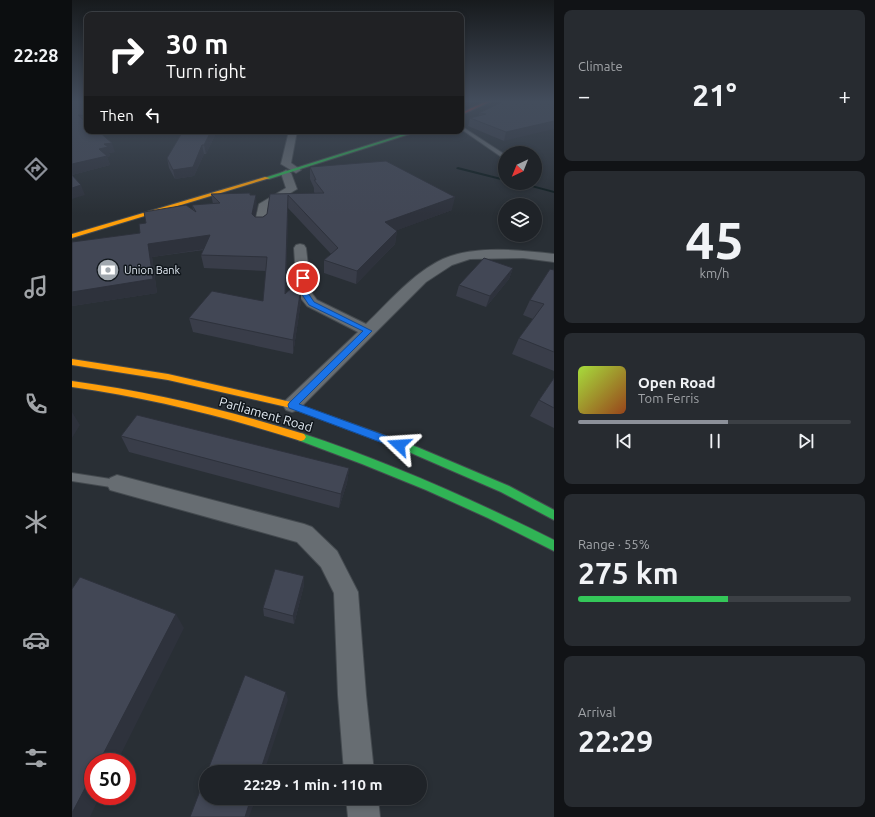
<!DOCTYPE html>
<html lang="en">
<head>
<meta charset="utf-8">
<style>
  body { margin:0; font-family:Ubuntu,sans-serif; background:#272b30; color:#f1f3f6; height:100vh; display:flex; flex-direction:column; font-size:15px; white-space:nowrap }
  * { box-sizing:border-box; margin:0 }
  p { font-size:13px; color:#a1a4a8 }
  .icon { flex:none; width:22px; height:22px; fill:none; stroke:currentColor; stroke-width:2; stroke-linecap:round; stroke-linejoin:round }
  .map { position:relative; flex:1; overflow:hidden }
  .panel { display:flex; flex-direction:column; gap:10px; padding:10px; background:#111316; width:321px }
  .panel>* { flex:none }
  .top-card { position:absolute; left:12px; top:12px; width:380px; height:122px; border-radius:8px; box-shadow:0 2px 6px #0003,0 0 0 1px #3c4045; background:#202124; color:#fff; overflow:hidden }
  .needle { width:26px; rotate:223deg }
  .controls { position:absolute; left:426px; top:146px; display:grid; gap:8px }
  .controls a { display:grid; place-items:center; width:44px; height:44px; border-radius:50%; background:#1f2328; box-shadow:0 2px 6px #0003,0 0 0 1px #3c4045; font-size:20px }
  .speed { position:absolute; left:12px; top:753px; display:flex; gap:8px; font-size:20px; font-weight:700; text-align:center }
  .speed>* { display:grid; place-content:center; width:52px; height:52px; border-radius:50%; background:#1f2328; box-shadow:0 2px 6px #0003,0 0 0 1px #3c4045; line-height:1 }
  .speed .limit { border:6px solid #d22; background:#fff; color:#111 }
  .pin { position:absolute; display:grid; place-items:center; width:34px; height:34px; color:#fff; margin:-17px; border:2px solid #fff; border-radius:50%; box-shadow:0 1px 4px #0007 }
  .me { position:absolute; width:44px; margin:-22px; rotate:290deg; stroke-linejoin:round; filter:drop-shadow(0 0 3px #0008) }
  .turn { display:flex; align-items:center; gap:14px; height:84px; padding:0 16px; font-size:18px }
  .turn .icon { width:52px; height:52px; stroke-width:2.5 }
  .turn b { display:block; font-size:28px; line-height:34px }
  .then { display:flex; align-items:center; height:38px; padding:0 16px; background:#0003; gap:8px; font-size:15px }
  .big { font-size:30px; font-weight:700; line-height:1.1 }
  .panel .tile { flex:1; display:flex; flex-direction:column; justify-content:center; gap:6px; min-width:0; padding:0 14px; border-radius:8px; background:#272b30 }
  .panel .dial { align-items:center; gap:0 }
  .dial b { font-size:52px; line-height:1 }
  .song { display:flex; align-items:center; gap:12px }
  .cover { width:48px; height:48px; border-radius:6px; background:linear-gradient(135deg,hsl(80 70% 55%),hsl(20 70% 35%)) }
  .played { height:4px; border-radius:2px; background:linear-gradient(90deg,#8c9099 55%,#3c4045 55%) }
  .keys { display:flex; justify-content:space-around; direction:ltr }
  .heat { display:flex; justify-content:space-between; align-items:center; font-size:22px; direction:ltr }
  .charge { height:6px; border-radius:3px; background:linear-gradient(90deg,#34c759 55%,#3c4045 0) }
  .trip { position:absolute; left:127px; top:765px; width:228px; height:40px; border-radius:20px; background:#1f2328; box-shadow:0 2px 6px #0003,0 0 0 1px #3c4045; font-weight:700; line-height:40px; text-align:center }
  main { display:flex; flex:1; min-height:0 }
  .tab-bar { display:flex; flex-direction:column; width:72px; justify-content:space-around; align-items:center; background:#0c0e10; color:#a1a4a8 }
  .tab-bar .icon { width:28px; height:28px }
  .tab-bar .on { color:#8c9099 }
  .tab-bar b { font-size:18px; color:#f1f3f6 }
  .map>svg:first-child { display:block }
  .lines { fill:none; stroke-linecap:round; stroke-linejoin:round }
  .stream { fill:#0c1a1b; fill-rule:evenodd }
  .lane-casing { stroke:#444a4f; stroke-width:2 }
  .street-casing { stroke:#444a4f; stroke-width:2 }
  .fast-casing { stroke:#444a4f; stroke-width:2 }
  .slow-casing { stroke:#444a4f; stroke-width:2 }
  .jam-casing { stroke:#444a4f; stroke-width:2 }
  .lane { fill:#676d72; fill-rule:evenodd }
  .street { fill:#676d72; fill-rule:evenodd }
  .fast { fill:#30b455; fill-rule:evenodd }
  .slow { fill:#ff9f0a; fill-rule:evenodd }
  .jam { fill:#e5322d; fill-rule:evenodd }
  .wall { fill:#393d49 }
  .shaded-wall { fill:#2e323c }
  .building { fill:#424755; stroke:#2e323c }
  .route { fill:#1a73e8; stroke:#114b97 }
  .labels { text-anchor:middle; stroke-width:3; stroke-linejoin:round; paint-order:stroke }
  .far-poi-label { font-size:11px; fill:#e1e9f1; stroke:#11171c; text-anchor:start }
  .street-label { font-size:13px; fill:#e1e9f1; stroke:#11171c }
</style>
</head>
<body>
<main>
<nav class="tab-bar">
<b>22:28</b>
<svg class="icon on" aria-label="directions" viewBox="0 0 24 24"><path d="M12 3l9 9-9 9-9-9zM9 14v-3h6M13 9l2 2-2 2"/></svg>
<svg class="icon" aria-label="music" viewBox="0 0 24 24"><path d="M9 18V5l10-2v13"/><circle cx="6" cy="18" r="3"/><circle cx="16" cy="16" r="3"/></svg>
<svg class="icon" aria-label="phone" viewBox="0 0 24 24"><path d="M5 4h4l2 5-3 2q2 4 5 5l2-3 5 2v4C11 20 4 13 5 4z"/></svg>
<svg class="icon" aria-label="climate" viewBox="0 0 24 24"><path d="M12 3v18M4 7l16 10M4 17L20 7"/></svg>
<svg class="icon" aria-label="car" viewBox="0 0 24 24"><path d="M5 17H2v-5l4-1 3-4h7l3 4 3 1v5h-3M9 17h6M6 11h13"/><circle cx="7" cy="17" r="2"/><circle cx="17" cy="17" r="2"/></svg>
<svg class="icon" aria-label="filters" viewBox="0 0 24 24"><path d="M4 7h16M4 17h16"/><circle cx="9" cy="7" r="2"/><circle cx="15" cy="17" r="2"/></svg>
</nav>
<div class="map">
<svg width="482" height="817" viewBox="0 0 482 817">
  <rect width="100%" height="100%" fill="#292f35"/>
  <g class="lines">
    <g class="stream">
      <polygon points="386,167 433,179 433,181 385,169 384,168"/>
      <polygon points="445,183 452,183 482,191 482,193"/>
    </g>
    <g class="lane-casing">
      <g id="lane">
        <polygon points="389,126 432,154 432,156 428,156 389,129"/>
        <polygon points="0,473 45,480 49,481 50,484 49,487 45,488 0,481"/>
      </g>
    </g>
    <g class="street-casing">
      <g id="street">
        <polygon points="92,131 133,131 129,134 96,134"/>
        <polygon points="217,131 225,131 219,163 229,170 224,173 209,164"/>
        <polygon points="214,170 219,173 225,189 197,206 194,226 192,228 184,228 182,226 187,204 214,188 209,173"/>
        <path d="M228,244l4,1 2,3 5,44 6,8 49,24c23,-22 47,-51 77,-65 31,-14 77,-9 111,-5v8l-31,-4 -53,1 -18,6 -26,17 -128,128 -6,2 -6,-2 -3,-5 3,-5 72,-68 -51,-26 -8,-10 -2,-3 -3,-45 2,-3z"/>
        <polygon points="45,475 232,524 240,527 265,551 286,592 294,695 302,772 272,772 266,695 262,593 249,567 225,542 38,490 35,484 38,478"/>
        <polygon points="274,798 306,798 308,817 276,817"/>
      </g>
    </g>
    <g class="fast-casing">
      <g id="fast">
        <polygon points="341,131 347,131 197,179 192,178"/>
        <polygon points="219,402 345,447 437,486 482,510 482,520 429,492 339,453 216,407 215,405 216,403"/>
        <path d="M229,433c87,29 171,66 253,107v11l-66,-33 -62,-28 -64,-26 -64,-24 -2,-3 2,-3z"/>
      </g>
    </g>
    <g class="slow-casing">
      <g id="slow">
        <polygon points="193,177 198,178 0,238 0,234"/>
        <polygon points="0,359 96,374 219,402 223,405 219,408 96,380 0,365"/>
        <path d="M0,381c79,11 156,29 232,53l2,3 -2,3 -3,1c-75,-24 -151,-43 -229,-54z"/>
      </g>
    </g>
    <g class="jam-casing">
      <polygon id="jam" points="417,100 422,100 389,115 389,113"/>
    </g>
    <use href="#lane" class="lane"/>
    <use href="#street" class="street"/>
    <use href="#fast" class="fast"/>
    <use href="#slow" class="slow"/>
    <use href="#jam" class="jam"/>
  </g>
  <g class="wall">
    <polygon points="0,100 15,100 15,131 43,152 37,153 38,156 35,157 38,165 0,175"/>
    <polygon points="482,100 432,141 396,126 398,118 407,116 407,113"/>
    <polygon points="145,131 134,154 132,154 122,176 103,179 97,168 95,158"/>
    <polygon points="238,167 380,210 325,230 323,244 284,284 252,273 252,260 259,254 216,208 214,293 229,301 221,354 121,332 117,318 191,301 194,271 132,268 129,255 131,250 80,257 85,293 0,306 0,242 68,233 74,223 121,210 120,205 141,204 139,194 178,195 185,207 183,217 191,217 195,214 198,194 243,194 242,192 242,188 238,179"/>
    <polygon points="441,268 437,279 414,307 384,296 387,285"/>
    <polygon points="482,270 482,371 440,354 447,338 461,319 451,315 458,300"/>
    <polygon points="482,378 482,428 458,416 467,400"/>
    <polygon points="49,436 277,468 275,483 267,508 57,452"/>
    <polygon points="232,576 232,585 222,624 192,616 191,608"/>
  </g>
  <g class="shaded-wall">
    <polygon points="482,121 482,129 432,141 434,132"/>
    <polygon points="139,131 145,131 134,154 132,145"/>
    <polygon points="40,143 43,152 37,153 38,156 35,157 38,165 0,175 0,164 27,149 32,144"/>
    <polygon points="130,145 132,154 122,176 103,179 101,170"/>
    <polygon points="9,185 13,195 0,199 0,188"/>
    <polygon points="184,195 185,207 181,227 180,214"/>
    <polygon points="216,195 216,208 214,308 213,294"/>
    <polygon points="383,197 380,210 312,235 313,222"/>
    <polygon points="325,231 323,244 284,284 285,271"/>
    <polygon points="138,235 140,248 80,257 85,293 0,306 0,292 76,244"/>
    <polygon points="441,268 437,279 414,307 418,296"/>
    <polygon points="229,287 229,301 221,354 221,340"/>
    <polygon points="0,412 8,425 0,438"/>
    <polygon points="277,468 275,483 267,508 269,494"/>
    <polygon points="232,576 232,585 222,624 221,616"/>
    <polygon points="104,614 112,628 45,762 27,762"/>
    <polygon points="214,692 216,700 192,772 188,772"/>
    <polygon points="21,773 21,796 28,796 18,817 0,817 0,813"/>
    <polygon points="179,798 184,798 177,817 173,817"/>
  </g>
  <g class="building">
    <polygon points="0,100 15,100 15,116 6,115 15,123 15,131 26,131 40,143 32,144 36,147 27,149 35,156 0,164"/>
    <polygon points="434,100 482,100 482,121 434,132 398,118 414,114 407,113"/>
    <polygon points="111,131 139,131 132,145 130,145 121,167 101,170 95,158"/>
    <polygon points="314,161 383,197 313,222 325,231 285,271 252,260 266,248 216,195 213,294 225,283 229,287 221,340 117,318 140,291 191,301 195,257 129,255 138,235 76,244 81,279 0,292 0,242 68,233 67,224 74,223 72,212 114,205 124,212 120,205 148,203 139,194 178,193 178,195 184,195 180,214 183,217 191,217 195,214 198,194 252,193 242,180 244,180 238,167"/>
    <polygon points="0,175 9,185 0,188"/>
    <polygon points="412,258 441,268 418,296 387,285"/>
    <polygon points="478,269 482,270 482,352 447,338 472,304 458,300"/>
    <polygon points="482,378 482,408 467,400"/>
    <polygon points="65,415 277,468 269,494 49,436"/>
    <polygon points="203,569 232,576 221,616 191,608"/>
    <polygon points="8,577 104,614 27,762 21,762 21,773 0,813 0,589"/>
    <polygon points="173,675 214,692 188,772 135,772"/>
    <polygon points="134,775 134,798 179,798 173,817 118,817"/>
  </g>
  <linearGradient id="sky" x2="0" y2="1"><stop stop-color="#171a1d"/><stop offset="0.47" stop-color="#434d5c"/><stop offset="1" stop-color="#434d5c" stop-opacity="0"/></linearGradient>
  <rect width="482" height="215" fill="url(#sky)"/>
  <polygon class="route" points="231,276 234,278 236,293 242,302 300,331 227,404 331,442 332,445 331,448 324,448 217,408 216,405 217,403 291,331 237,305 229,293 227,278"/>
  <defs>
    <g id="bank-disc" transform="scale(1.15)"><circle r="9.5" fill="#a1a8af" stroke="#11171c"/><path d="M-6-4H6V4H-6ZM0-2.3a2.3 2.3 0 1 0 0 4.6a2.3 2.3 0 1 0 0-4.6Z" fill="#fff"/></g>
  </defs>
  <g fill-rule="evenodd">
    <use href="#bank-disc" x="36" y="270"/>
  </g>
  <g class="labels">
    <g class="far-poi-label">
      <text x="52" y="274">Union Bank</text>
    </g>
    <g class="street-label">
      <text transform="translate(194 414) rotate(16)" y="5">Parliament Road</text>
    </g>
  </g>
</svg>
<div class="controls">
<a><svg class="needle" viewBox="-14 -14 28 28"><path d="M0-13l5 13h-10z" fill="#e53935"/><path d="M0 13l5-13h-10z" fill="#a1a4a8"/></svg></a>
<a><svg class="icon" aria-label="layers" viewBox="0 0 24 24"><path d="M12 4l9 5-9 5-9-5zM3 14l9 5 9-5"/></svg></a>
</div>
<div class="speed"><div class="limit">50</div></div>
<div class="pin" style="left:231px;top:278px;background:#d93025"><svg class="icon" aria-label="arrive" viewBox="0 0 24 24"><path d="M6 21V4h12l-3 4 3 4H6"/></svg></div>
<svg class="me" style="left:327px;top:445px" viewBox="-20 -20 40 40"><path d="M0-17L14 15 0 8-14 15z" fill="#1a73e8" stroke="#fff" stroke-width="4"/></svg>
<div class="trip">22:29 · 1 min · 110 m</div>
<div class="top-card">
<div class="turn"><svg class="icon" aria-label="right" viewBox="0 0 24 24"><path d="M7 20v-9h11M14 6l5 5-5 5"/></svg><div><b>30 m</b>Turn right</div></div>
<div class="then">Then<svg class="icon" aria-label="left" viewBox="0 0 24 24"><path d="M17 20v-9H6M10 6l-5 5 5 5"/></svg></div>
</div>
</div>
<section class="panel">
<div class="tile"><p>Climate</p>
<div class="heat"><a>−</a><b class="big">21°</b><a>+</a></div>
</div>
<div class="tile dial"><b>45</b><p>km/h</p></div>
<div class="tile">
<div class="song"><i class="cover"></i><div><b>Open Road</b><p>Tom Ferris</p></div></div>
<div class="played"></div>
<div class="keys"><svg class="icon" aria-label="previous" viewBox="0 0 24 24"><path d="M18 5L8 12l10 7zM5 5v14"/></svg><svg class="icon" aria-label="pause" viewBox="0 0 24 24"><path d="M8 5v14M16 5v14"/></svg><svg class="icon" aria-label="next" viewBox="0 0 24 24"><path d="M6 5l10 7-10 7zM19 5v14"/></svg></div>
</div>
<div class="tile"><p>Range · 55%</p><b class="big">275 km</b><div class="charge"></div></div>
<div class="tile"><p>Arrival</p><b class="big">22:29</b></div>
</section>
</main>
</body>
</html>
